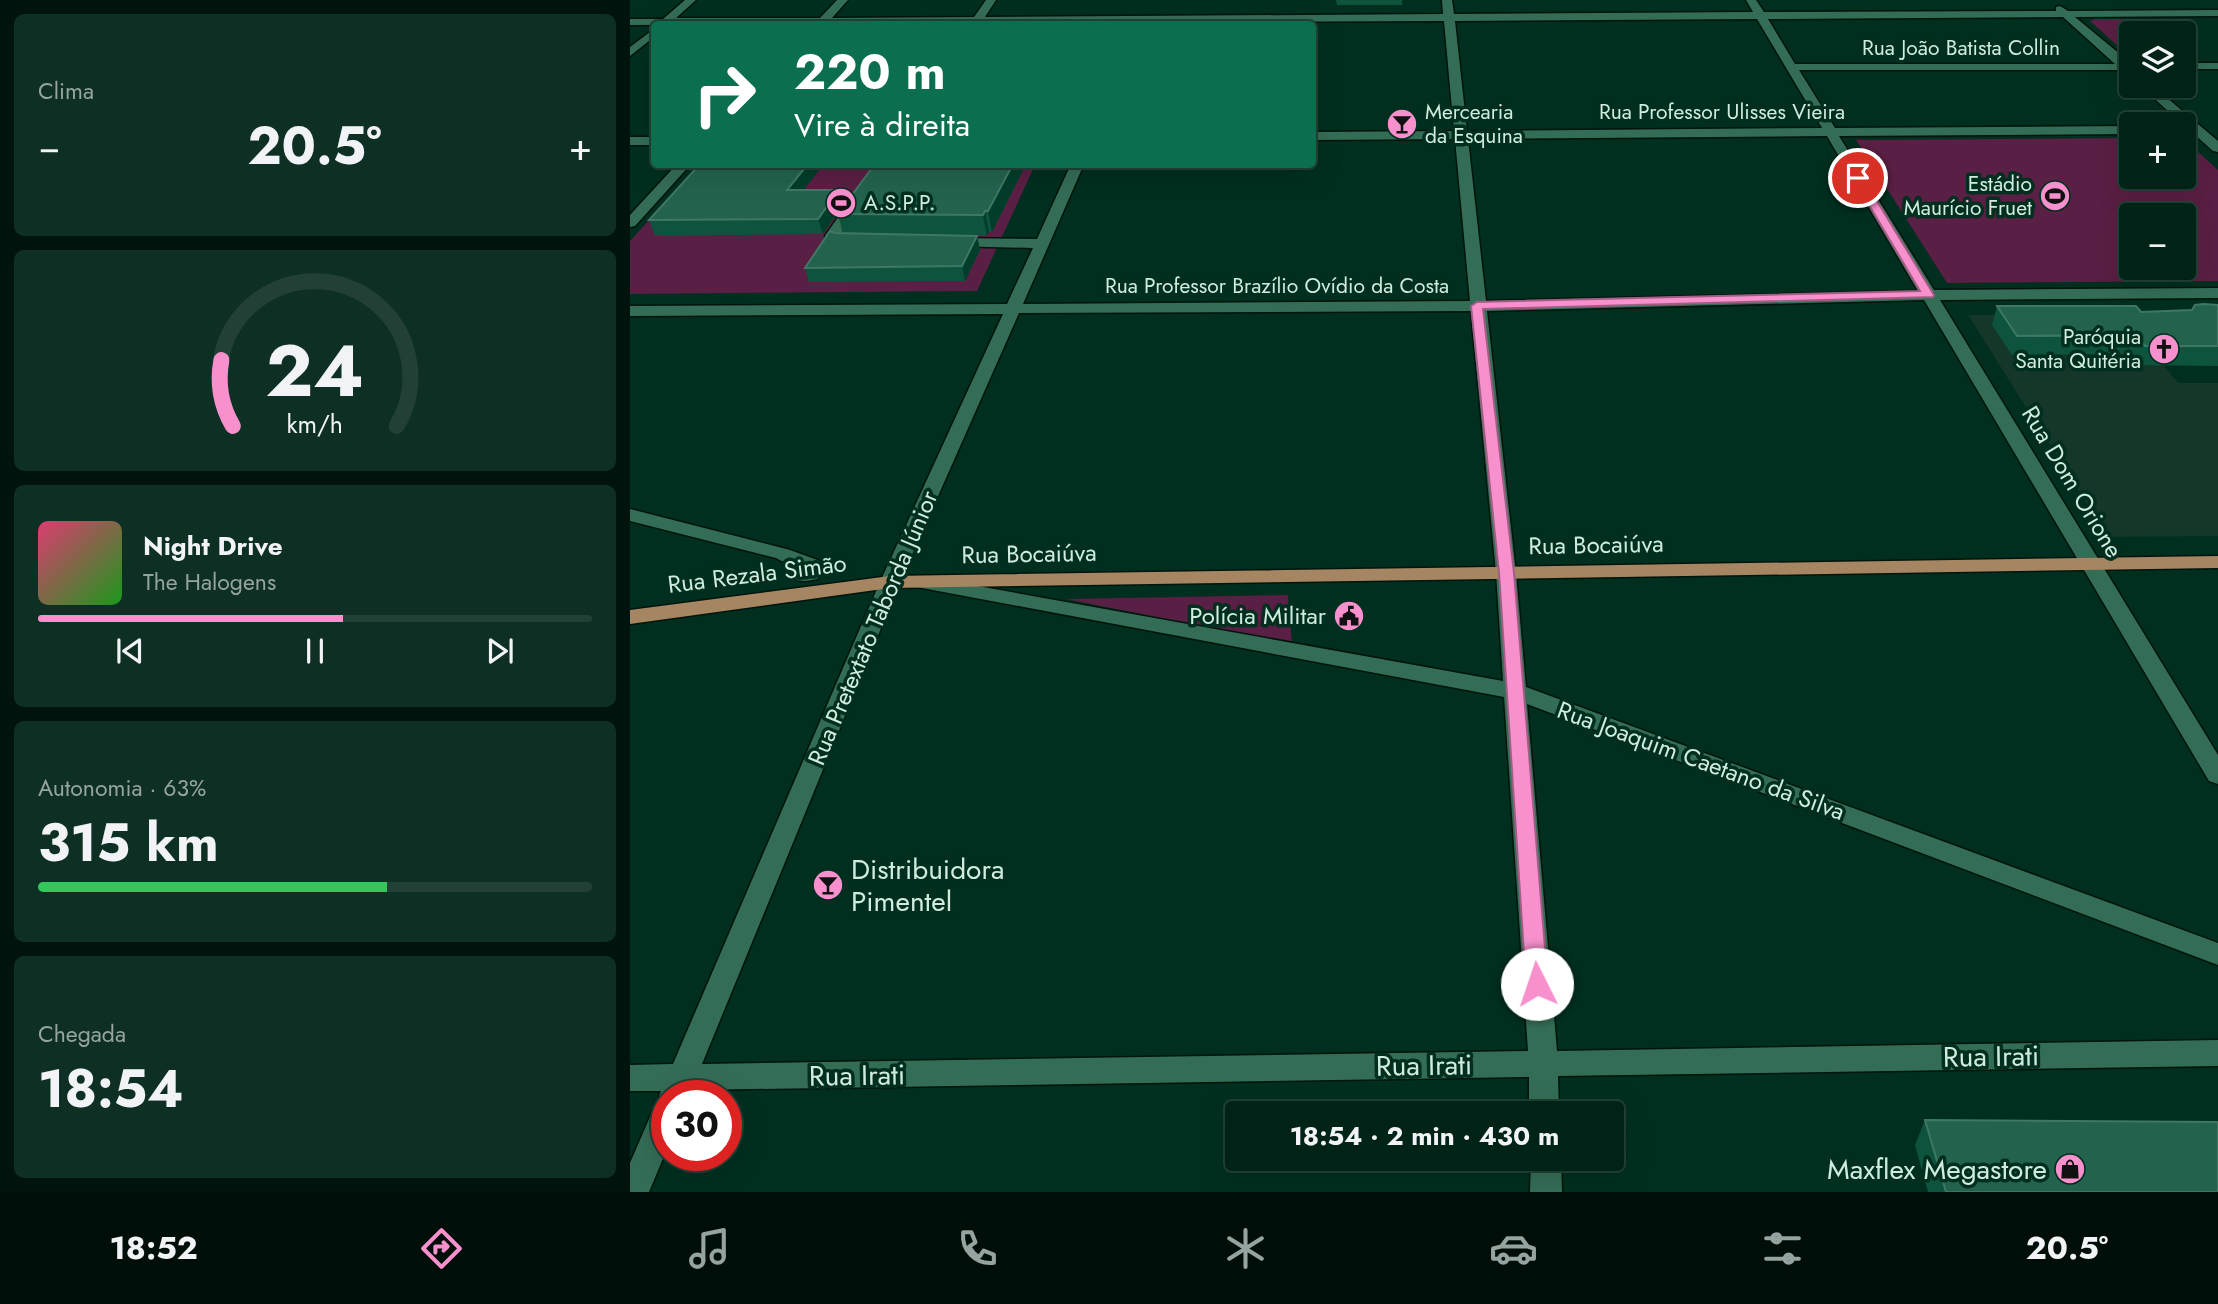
<!DOCTYPE html>
<html lang="pt">
<head>
<meta charset="utf-8">
<style>
  body { margin:0; font-family:Jost,sans-serif; background:#0e2f24; color:#f1f3f6; height:100vh; display:flex; flex-direction:column; font-size:26px; white-space:nowrap }
  * { box-sizing:border-box; margin:0 }
  p { font-size:23px; color:#95a4a1 }
  .icon { flex:none; width:38px; height:38px; fill:none; stroke:currentColor; stroke-width:2; stroke-linecap:round; stroke-linejoin:round }
  .map { position:relative; flex:1; overflow:hidden }
  .panel { display:flex; flex-direction:column; gap:14px; padding:14px; background:#00130d; width:630px }
  .panel>* { flex:none }
  .hud { position:absolute; left:21px; top:21px; width:665px; height:147px; border-radius:7px; box-shadow:0 7px 28px #0002,0 0 0 2px #224036; background:#0b6e4f; color:#fff; overflow:hidden }
  .tools { position:absolute; left:1489px; top:21px; display:grid; gap:14px }
  .tools a { display:grid; place-items:center; width:77px; height:77px; border-radius:7px; background:#002317; box-shadow:0 7px 28px #0002,0 0 0 2px #224036; font-size:35px }
  .speed { position:absolute; left:21px; top:1080px; display:flex; gap:14px; font-size:35px; font-weight:700; text-align:center }
  .speed>* { display:grid; place-content:center; width:91px; height:91px; border-radius:50%; background:#002317; box-shadow:0 7px 28px #0002,0 0 0 2px #224036; line-height:1 }
  .speed .limit { border:10px solid #d22; background:#fff; color:#111 }
  .pin { position:absolute; display:grid; place-items:center; width:60px; height:60px; color:#fff; margin:-30px; border:4px solid #fff; border-radius:50%; box-shadow:0 2px 7px #0007 }
  .me { position:absolute; width:77px; margin:-38px; rotate:356deg; stroke-linejoin:round; filter:drop-shadow(0 0 5px #0008) }
  .turn { display:flex; align-items:center; gap:24px; height:147px; padding:0 28px; font-size:32px }
  .turn .icon { width:91px; height:91px; stroke-width:2.5 }
  .turn b { display:block; font-size:49px; line-height:60px }
  .big { font-size:52px; font-weight:700; line-height:1.1 }
  .panel .widget { flex:1; display:flex; flex-direction:column; justify-content:center; gap:10px; min-width:0; padding:0 24px; border-radius:10px; background:#0e2f24 }
  .panel .dial { align-items:center; gap:0 }
  .dial svg { height:182px; overflow:visible; fill:none; stroke:#224036; stroke-width:7; stroke-linecap:round; text-anchor:middle }
  .dial text { fill:#f1f3f6; stroke:none }
  .song { display:flex; align-items:center; gap:21px }
  .cover { width:84px; height:84px; border-radius:10px; background:linear-gradient(135deg,hsl(340 70% 55%),hsl(120 70% 35%)) }
  .played { height:7px; border-radius:4px; background:linear-gradient(90deg,#f790cd 55%,#224036 55%) }
  .keys { display:flex; justify-content:space-around; direction:ltr }
  .heat { display:flex; justify-content:space-between; align-items:center; font-size:38px; direction:ltr }
  .charge { height:10px; border-radius:5px; background:linear-gradient(90deg,#34c759 63%,#224036 0) }
  .trip { position:absolute; left:595px; top:1101px; width:399px; height:70px; border-radius:7px; background:#002317; box-shadow:0 7px 28px #0002,0 0 0 2px #224036; font-weight:700; line-height:70px; text-align:center }
  .menu { display:flex; height:112px; justify-content:space-around; align-items:center; background:#000e09; color:#95a4a1 }
  .menu .icon { width:49px; height:49px }
  .menu .current { color:#f790cd }
  .menu b { font-size:32px; color:#f1f3f6 }
  main { display:flex; flex:1; min-height:0 }
  .map>svg:first-child { display:block }
  .built { fill:#14372a }
  .green { fill:#5a1f44; fill-rule:evenodd }
  .lines { fill:none; stroke-linecap:round; stroke-linejoin:round }
  .minor-casing { stroke:#00150b; stroke-width:3 }
  .major-casing { stroke:#00150b; stroke-width:3 }
  .minor { fill:#346d56; fill-rule:evenodd }
  .major { fill:#a68562; fill-rule:evenodd }
  .wall { fill:#0e533d }
  .shaded-wall { fill:#003d2a }
  .building { fill:#23634e; stroke:#3e7865; stroke-width:2 }
  .route { fill:#f790cd; stroke:#a15e85; stroke-width:2 }
  .labels { text-anchor:middle; stroke-width:7; stroke-linejoin:round; paint-order:stroke }
  .far-street-label { font-size:21px; fill:#cfecde; stroke:#002f1f }
  .far-poi-label { font-size:21px; fill:#cfecde; stroke:#002f1f; text-anchor:start }
  .street-label { font-size:24px; fill:#cfecde; stroke:#002f1f }
  .poi-label { font-size:24px; fill:#cfecde; stroke:#002f1f; text-anchor:end }
  .near-poi-label { font-size:28px; fill:#cfecde; stroke:#002f1f; text-anchor:start }
  .near-street-label { font-size:28px; fill:#cfecde; stroke:#002f1f }
</style>
</head>
<body>
<main>
<section class="panel">
<div class="widget"><p>Clima</p>
<div class="heat"><a>−</a><b class="big">20.5°</b><a>+</a></div>
</div>
<div class="widget dial"><svg viewBox="0 0 100 80">
<path d="M14 69A42 42 0 1 1 86 69"/>
<path d="M14 69A42 42 0 0 1 9 40" stroke="#f790cd"/>
<text x="50" y="56" font-size="32" font-weight="700">24</text>
<text x="50" y="72" font-size="11">km/h</text>
</svg></div>
<div class="widget">
<div class="song"><i class="cover"></i><div><b>Night Drive</b><p>The Halogens</p></div></div>
<div class="played"></div>
<div class="keys"><svg class="icon" aria-label="previous" viewBox="0 0 24 24"><path d="M18 5L8 12l10 7zM5 5v14"/></svg><svg class="icon" aria-label="pause" viewBox="0 0 24 24"><path d="M8 5v14M16 5v14"/></svg><svg class="icon" aria-label="next" viewBox="0 0 24 24"><path d="M6 5l10 7-10 7zM19 5v14"/></svg></div>
</div>
<div class="widget"><p>Autonomia · 63%</p><b class="big">315 km</b><div class="charge"></div></div>
<div class="widget"><p>Chegada</p><b class="big">18:54</b></div>
</section>
<div class="map">
<svg width="1588" height="1192" viewBox="0 0 1588 1192">
  <rect width="100%" height="100%" fill="#002f1f"/>
  <polygon class="built" points="1338,315 1493,315 1548,383 1588,383 1588,536 1478,537"/>
  <g class="green">
    <polygon points="1465,19 1494,19 1510,33 1502,33 1501,58 1460,21"/>
    <path d="M1501,138l1,39h52v-38l34,31v111l-271,2 -91,-143zM1502,215h52v53h-52z"/>
    <polygon points="69,165 405,165 347,291 0,294 0,241"/>
    <polygon points="658,595 662,644 436,599"/>
  </g>
  <g class="lines">
    <g class="minor-casing">
      <g id="minor">
        <path d="M55,0h11l-20,18h144l17,-18h11l-16,18 142,-1 12,-17h10l-11,17 458,-3 -1,-14h10l2,14 299,-2 -7,-12h10l8,12 292,-1v-4l4,-1 8,5 150,-1v6l-143,1 57,47 -2,11 -7,-5h-324l36,58 297,-2v8l-293,2 95,154 284,-2v10l-278,2 278,455v29l-9,-3 -285,-481 -437,11 29,262 10,114 692,256v22l-691,-261 30,347 661,-11v26l-660,10 1,37h-30v-36l-838,13 -2,6h-22v53l-18,43h-19v-29l26,-60 6,-2 -3,-5 2,-5h-31v-26l43,-1 207,-482 123,-268 -373,2v-10l377,-2 26,-56 -82,-2 -7,-4 7,-4 86,1 34,-75h13l-61,140 447,-3 -15,-162 -143,1v-8l142,-1 -10,-110 -814,4v-6h33zM1433,17l52,47h-320l-27,-45zM1127,19l65,109 -355,3 -12,-110zM1197,136l91,155 -432,10 -18,-162zM841,311l25,262 7,108 -581,-105 -7,1 -3,5 3,5 7,1 582,109 24,354 -826,13 198,-482 119,-269z"/>
        <polygon points="24,29 24,37 0,56 0,47"/>
        <rect x="1554" y="63" width="34" height="6"/>
        <polygon points="1510,86 1523,86 1588,141 1588,152 1583,151"/>
        <rect x="0" y="137" width="24" height="8"/>
        <polygon points="47,164 61,164 5,226 0,227 0,215"/>
        <path d="M227,196l7,4 -24,35 21,3 2,3c-11,9 -29,5 -38,-5l27,-39z"/>
        <path d="M0,509l160,41 30,11 5,8 -8,10c-13,3 -24,4 -32,-8l4,-6 -13,-7 -146,-37z"/>
        <polygon points="901,1158 931,1158 932,1192 900,1192"/>
      </g>
    </g>
    <g class="major-casing">
      <polygon id="major" points="1588,556 1588,568 260,588 0,624 0,610 260,576"/>
    </g>
    <use href="#minor" class="minor"/>
    <use href="#major" class="major"/>
  </g>
  <g class="wall">
    <polygon points="706,0 772,0 772,5 707,5"/>
    <polygon points="396,164 362,232 359,232 357,236 347,236 350,250 335,281 179,282 175,268 205,233 213,234 208,214"/>
    <polygon points="173,190 209,190 213,205 193,234 25,236 19,220"/>
    <polygon points="1588,305 1588,366 1509,365 1501,354 1382,355 1362,325 1367,306 1511,312 1562,310"/>
    <polygon points="1295,1120 1588,1192 1298,1192 1285,1145"/>
  </g>
  <g class="shaded-wall">
    <polygon points="178,164 194,164 161,206 157,190"/>
    <polygon points="383,164 396,164 362,232 358,211"/>
    <polygon points="209,190 213,205 193,234 188,219"/>
    <polygon points="355,211 359,232 357,236 353,215"/>
    <polygon points="347,236 350,250 335,281 332,266"/>
  </g>
  <g class="building">
    <polygon points="70,164 178,164 157,190 209,190 188,219 19,220"/>
    <polygon points="245,164 383,164 358,211 355,211 353,215 208,214"/>
    <polygon points="200,231 205,233 347,236 332,266 175,268"/>
    <polygon points="1573,304 1588,305 1588,346 1515,346 1507,335 1387,336 1367,306 1506,306 1511,312 1562,310 1565,305"/>
    <polygon points="1295,1120 1588,1122 1588,1192 1316,1192"/>
  </g>
  <polygon class="route" points="1228,175 1233,178 1304,295 1303,297 853,309 884,573 918,984 914,990 907,992 900,990 896,984 869,573 841,306 847,302 1290,291 1223,178"/>
  <defs>
    <g id="bar-disc" transform="scale(1.575)"><circle r="9.5" fill="#f790cd" stroke="#002f1f"/><path d="M-6-5H6L.8 .8V4.5H3.5V6h-7V4.5H-.8V.8Z" fill="#111"/></g>
    <g id="stadium-disc" transform="scale(1.575)"><circle r="9.5" fill="#f790cd" stroke="#002f1f"/><path d="M0-5a6.5 5 0 1 0 0 10a6.5 5 0 1 0 0-10ZM-3.5-1.8h7v3.6h-7Z" fill="#111"/></g>
    <g id="church-disc" transform="scale(1.575)"><circle r="9.5" fill="#f790cd" stroke="#002f1f"/><path d="M-1.2-6h2.4v3.5h3.3v2.4h-3.3V6h-2.4V-.1h-3.3v-2.4h3.3Z" fill="#111"/></g>
    <g id="civic-disc" transform="scale(1.575)"><circle r="9.5" fill="#f790cd" stroke="#002f1f"/><path d="M-.6-6.5H3V-4.5H.6V-3L4-1V1h2V6H-6V1h2V-1L-.6-3ZM-1.2 2.5V6h2.4V2.5Z" fill="#111"/></g>
    <g id="shop-disc" transform="scale(1.575)"><circle r="9.5" fill="#f790cd" stroke="#002f1f"/><path d="M-5-2.5h2.3a2.7 3.5 0 0 1 5.4 0H5L5.5 6h-11ZM-1.5-2.5h3a1.5 2.3 0 0 0-3 0Z" fill="#111"/></g>
  </defs>
  <g fill-rule="evenodd">
    <use href="#bar-disc" x="772" y="124"/>
    <use href="#stadium-disc" x="1425" y="196"/>
    <use href="#stadium-disc" x="211" y="203"/>
    <use href="#church-disc" x="1534" y="349"/>
    <use href="#civic-disc" x="719" y="616"/>
    <use href="#bar-disc" x="198" y="885"/>
    <use href="#shop-disc" x="1440" y="1169"/>
  </g>
  <g class="labels">
    <g class="far-street-label">
      <text x="1331" y="55">Rua João Batista Collin</text>
      <text x="1092" y="119">Rua Professor Ulisses Vieira</text>
      <text x="647" y="293">Rua Professor Brazílio Ovídio da Costa</text>
    </g>
    <g class="far-poi-label">
      <text x="795" y="119">Mercearia<tspan x="795" dy="24">da Esquina</tspan></text>
      <text x="1402" y="191" text-anchor="end">Estádio<tspan x="1402" dy="24">Maurício Fruet</tspan></text>
      <text x="234" y="210">A.S.P.P.</text>
      <text x="1511" y="344" text-anchor="end">Paróquia<tspan x="1511" dy="24">Santa Quitéria</tspan></text>
    </g>
    <g class="street-label">
      <text transform="translate(1442 482) rotate(59)" y="8">Rua Dom Orione</text>
      <text transform="translate(966 545) rotate(-1)" y="8">Rua Bocaiúva</text>
      <text transform="translate(399 554) rotate(-1)" y="8">Rua Bocaiúva</text>
      <text transform="translate(127 574) rotate(-7)" y="8">Rua Rezala Simão</text>
      <text transform="translate(243 628) rotate(-67)" y="8">Rua Pretextato Taborda Júnior</text>
      <text transform="translate(1071 761) rotate(20)" y="8">Rua Joaquim Caetano da Silva</text>
    </g>
    <g class="poi-label">
      <text x="696" y="624">Polícia Militar</text>
    </g>
    <g class="near-poi-label">
      <text x="221" y="879">Distribuidora<tspan x="221" dy="32">Pimentel</tspan></text>
      <text x="1417" y="1179" text-anchor="end">Maxflex Megastore</text>
    </g>
    <g class="near-street-label">
      <text transform="translate(1361 1056) rotate(-1)" y="10">Rua Irati</text>
      <text transform="translate(794 1065) rotate(-1)" y="10">Rua Irati</text>
      <text transform="translate(227 1075) rotate(-1)" y="10">Rua Irati</text>
    </g>
  </g>
</svg>
<div class="tools">
<a><svg class="icon" aria-label="layers" viewBox="0 0 24 24"><path d="M12 4l9 5-9 5-9-5zM3 14l9 5 9-5"/></svg></a>
<a>+</a>
<a>−</a>
</div>
<div class="speed"><div class="limit">30</div></div>
<div class="pin" style="left:1228px;top:178px;background:#d93025"><svg class="icon" aria-label="arrive" viewBox="0 0 24 24"><path d="M6 21V4h12l-3 4 3 4H6"/></svg></div>
<svg class="me" style="left:907px;top:984px" viewBox="-20 -20 40 40"><circle r="19" fill="#fff"/><path d="M0-13L10 11 0 6-10 11z" fill="#f790cd"/></svg>
<div class="trip">18:54 · 2 min · 430 m</div>
<div class="hud">
<div class="turn"><svg class="icon" aria-label="right" viewBox="0 0 24 24"><path d="M7 20v-9h11M14 6l5 5-5 5"/></svg><div><b>220 m</b>Vire à direita</div></div>
</div>
</div>
</main>
<nav class="menu">
<b>18:52</b>
<svg class="icon current" aria-label="directions" viewBox="0 0 24 24"><path d="M12 3l9 9-9 9-9-9zM9 14v-3h6M13 9l2 2-2 2"/></svg>
<svg class="icon" aria-label="music" viewBox="0 0 24 24"><path d="M9 18V5l10-2v13"/><circle cx="6" cy="18" r="3"/><circle cx="16" cy="16" r="3"/></svg>
<svg class="icon" aria-label="phone" viewBox="0 0 24 24"><path d="M5 4h4l2 5-3 2q2 4 5 5l2-3 5 2v4C11 20 4 13 5 4z"/></svg>
<svg class="icon" aria-label="climate" viewBox="0 0 24 24"><path d="M12 3v18M4 7l16 10M4 17L20 7"/></svg>
<svg class="icon" aria-label="car" viewBox="0 0 24 24"><path d="M5 17H2v-5l4-1 3-4h7l3 4 3 1v5h-3M9 17h6M6 11h13"/><circle cx="7" cy="17" r="2"/><circle cx="17" cy="17" r="2"/></svg>
<svg class="icon" aria-label="filters" viewBox="0 0 24 24"><path d="M4 7h16M4 17h16"/><circle cx="9" cy="7" r="2"/><circle cx="15" cy="17" r="2"/></svg>
<b>20.5°</b>
</nav>
</body>
</html>
